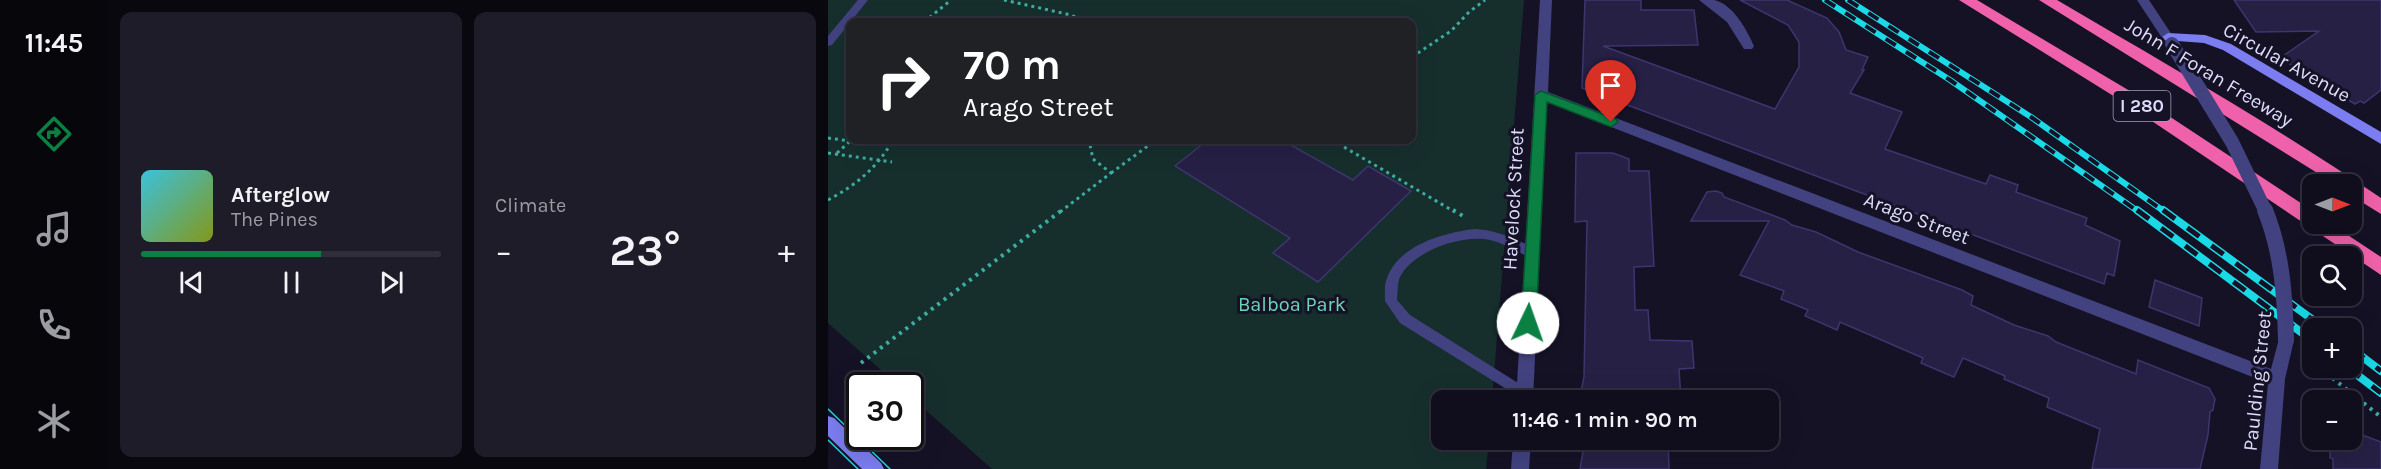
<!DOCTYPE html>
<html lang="en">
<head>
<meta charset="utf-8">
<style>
  body { margin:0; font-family:Karla,sans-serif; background:#1e1c29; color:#f1f3f6; height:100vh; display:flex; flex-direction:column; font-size:22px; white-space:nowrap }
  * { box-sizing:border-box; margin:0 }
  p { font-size:20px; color:#9c9ca3 }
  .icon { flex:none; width:33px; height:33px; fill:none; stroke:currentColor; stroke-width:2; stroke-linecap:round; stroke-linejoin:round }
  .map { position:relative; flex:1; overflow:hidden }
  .sheet { display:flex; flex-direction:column; gap:12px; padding:12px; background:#09080f; width:720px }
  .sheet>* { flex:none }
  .top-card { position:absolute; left:18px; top:18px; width:570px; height:126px; border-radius:12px; box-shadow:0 6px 24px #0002,0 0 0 2px #302e3b; background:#202124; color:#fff; overflow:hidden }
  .needle { width:39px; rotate:90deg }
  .fabs { position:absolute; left:1474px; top:174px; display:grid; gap:12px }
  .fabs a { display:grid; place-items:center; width:60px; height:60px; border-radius:12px; background:#100e1c; box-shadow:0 6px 24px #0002,0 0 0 2px #302e3b; font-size:30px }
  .speed { position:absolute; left:18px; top:372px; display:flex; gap:12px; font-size:30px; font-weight:700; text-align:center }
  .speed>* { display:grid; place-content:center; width:78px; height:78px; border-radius:50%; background:#100e1c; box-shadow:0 6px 24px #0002,0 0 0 2px #302e3b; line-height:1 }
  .speed .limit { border:3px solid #111; border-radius:9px; background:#fff; color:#111 }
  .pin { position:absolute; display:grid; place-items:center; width:51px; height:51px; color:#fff; margin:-62px -26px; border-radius:50% 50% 50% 0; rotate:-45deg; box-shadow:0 0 6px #0007 }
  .pin .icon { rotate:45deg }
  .me { position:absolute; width:66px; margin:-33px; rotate:3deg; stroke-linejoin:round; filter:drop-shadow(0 0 4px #0008) }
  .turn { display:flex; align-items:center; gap:21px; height:126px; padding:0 18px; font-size:27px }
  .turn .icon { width:78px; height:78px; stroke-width:2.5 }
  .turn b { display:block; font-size:42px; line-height:51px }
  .big { font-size:45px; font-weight:600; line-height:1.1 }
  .sheet .tile { flex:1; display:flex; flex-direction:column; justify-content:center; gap:9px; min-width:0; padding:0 21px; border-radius:12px; background:#1e1c29 }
  .song { display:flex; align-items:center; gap:18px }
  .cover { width:72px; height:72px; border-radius:9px; background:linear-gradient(135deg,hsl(190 70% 55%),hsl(70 70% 35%)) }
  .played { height:6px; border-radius:3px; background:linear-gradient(90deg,#0b8043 60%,#302e3b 60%) }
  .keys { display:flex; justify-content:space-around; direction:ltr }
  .heat { display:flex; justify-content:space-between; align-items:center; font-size:33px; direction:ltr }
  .sheet .tiles { flex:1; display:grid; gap:12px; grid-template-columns:repeat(2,1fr) }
  .trip { position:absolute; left:603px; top:390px; width:348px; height:60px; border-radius:12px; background:#100e1c; box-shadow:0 6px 24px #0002,0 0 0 2px #302e3b; font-weight:600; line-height:60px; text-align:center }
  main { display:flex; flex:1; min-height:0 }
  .menu { display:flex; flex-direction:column; width:108px; justify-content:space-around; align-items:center; background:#06060b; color:#9c9ca3 }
  .menu .icon { width:42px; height:42px }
  .menu .selected { color:#0b8043 }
  .menu b { font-size:27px; color:#f1f3f6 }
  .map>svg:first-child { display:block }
  .green { fill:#162f2d; fill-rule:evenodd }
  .building { fill:#262045; stroke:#3e356e; stroke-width:1.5 }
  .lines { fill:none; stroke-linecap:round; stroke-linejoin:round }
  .path-far1 { stroke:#3dada2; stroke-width:3; stroke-dasharray:3 4; stroke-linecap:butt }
  .path { stroke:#3dada2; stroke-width:4; stroke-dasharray:3 5; stroke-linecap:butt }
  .lane { fill:#424280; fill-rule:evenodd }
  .street { fill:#424280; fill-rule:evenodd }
  .secondary { fill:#7b7df1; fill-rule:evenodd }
  .highway { fill:#ef62ab; fill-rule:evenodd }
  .tram { stroke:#1bdae7; stroke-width:1.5 }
  .rail-far1-casing { stroke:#1bdae7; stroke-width:6 }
  .rail-casing { stroke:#1bdae7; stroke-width:8 }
  .rail-far1 { stroke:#151226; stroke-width:4; stroke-dasharray:12; stroke-linecap:butt }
  .rail { stroke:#151226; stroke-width:5; stroke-dasharray:15; stroke-linecap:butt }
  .street-bridge-far1 { stroke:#424280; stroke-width:14 }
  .street-bridge { stroke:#424280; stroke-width:16 }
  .route { fill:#0b8043; stroke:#07532c; stroke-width:1.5 }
  .labels { text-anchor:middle; stroke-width:6; stroke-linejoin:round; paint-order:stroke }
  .shield { fill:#151226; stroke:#a19fbb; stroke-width:1.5 }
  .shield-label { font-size:18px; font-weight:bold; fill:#dddbfb }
  .street-label { font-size:20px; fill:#dddbfb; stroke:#151226 }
  .park-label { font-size:20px; fill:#6dd4b7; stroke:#151226 }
</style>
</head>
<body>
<main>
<nav class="menu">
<b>11:45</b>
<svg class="icon selected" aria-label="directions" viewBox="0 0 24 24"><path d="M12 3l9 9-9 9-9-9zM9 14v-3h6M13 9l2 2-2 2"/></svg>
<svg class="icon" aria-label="music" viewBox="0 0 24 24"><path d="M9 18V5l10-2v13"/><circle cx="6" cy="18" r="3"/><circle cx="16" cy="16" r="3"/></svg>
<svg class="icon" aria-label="phone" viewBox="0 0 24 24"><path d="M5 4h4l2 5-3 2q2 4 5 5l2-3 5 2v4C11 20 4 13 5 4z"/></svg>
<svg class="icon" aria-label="climate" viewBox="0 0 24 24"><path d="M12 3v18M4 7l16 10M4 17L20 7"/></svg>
</nav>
<section class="sheet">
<div class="tiles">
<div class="tile">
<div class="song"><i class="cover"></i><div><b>Afterglow</b><p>The Pines</p></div></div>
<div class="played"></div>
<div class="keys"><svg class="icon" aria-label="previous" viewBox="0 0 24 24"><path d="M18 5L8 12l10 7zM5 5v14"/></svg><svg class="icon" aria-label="pause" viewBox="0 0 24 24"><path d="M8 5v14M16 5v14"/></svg><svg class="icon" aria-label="next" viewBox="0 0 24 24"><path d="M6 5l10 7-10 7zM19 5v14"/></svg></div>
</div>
<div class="tile"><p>Climate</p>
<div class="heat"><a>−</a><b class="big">23°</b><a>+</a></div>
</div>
</div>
</section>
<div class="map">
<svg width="1553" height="469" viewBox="0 0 1553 469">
  <rect width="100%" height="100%" fill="#151226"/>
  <path class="green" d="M0,0h696l-32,400h-50v40h47l-3,29h-494l-81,-72 -1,-11 -12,-1 -70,-62zM22,22h562v118h-562z"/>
  <g class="building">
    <polygon points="757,0 813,0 813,10 866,10 870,45 775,46 947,109 971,67 971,42 960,25 912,0 959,0 999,18 1011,32 1018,50 1040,57 1034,70 1036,70 1022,93 1074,112 1057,149 1158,184 1162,175 1190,185 1188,192 1259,218 1257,225 1292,241 1286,276 1279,273 1276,284 754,88"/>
    <polygon points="1406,0 1553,0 1553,90 1536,103 1532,101 1527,104 1452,58 1491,31 1428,32"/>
    <polygon points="380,140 454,140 525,180 540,166 583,191 490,282 445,253 462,238 347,166"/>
    <polygon points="748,153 785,153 801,159 801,171 821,171 826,266 806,267 807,310 820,310 822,340 864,341 866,368 851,369 853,400 756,400 753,392 756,377 759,221 747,222"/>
    <polygon points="888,191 894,193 896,197 957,220 964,225 988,232 1030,252 1134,290 1145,296 1143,305 1186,325 1220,336 1228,342 1308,374 1310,360 1381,388 1387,399 1385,410 1382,412 1380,435 1372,469 1264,469 1272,429 1219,407 1221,398 1176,379 1177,376 1135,358 1126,377 1093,363 1095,358 1012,322 1009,330 977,316 980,310 953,299 956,291 912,275 941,221 863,221 879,192"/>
    <polygon points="1327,280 1374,298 1371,326 1321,307"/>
    <polygon points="1524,431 1553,442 1553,469 1505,469 1505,459 1502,458 1502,440 1524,440"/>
    <polygon points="757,440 840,440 841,469 752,469"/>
  </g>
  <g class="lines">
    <g class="path-far1">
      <polyline points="176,0 243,15 257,22"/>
      <polyline points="96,22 123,0"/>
      <polyline points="584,57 623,31 641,12 657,0"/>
      <polyline points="0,138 22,141"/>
      <polyline points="504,140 627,212"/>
      <polyline points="0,153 64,162"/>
      <polyline points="9,153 21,142"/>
      <polyline points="283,173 328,140"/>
      <path d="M0,200c28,-15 49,-32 65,-60"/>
      <polyline points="232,212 283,173 265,159 261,140"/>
    </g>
    <g class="path">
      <polyline points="625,210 635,216"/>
      <polyline points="1477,356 1485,362"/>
      <polyline points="33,363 234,210"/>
      <polyline points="1492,368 1553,417"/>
    </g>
    <g class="lane">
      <polygon points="30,0 40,0 4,45 0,46 0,36"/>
      <path d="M646,229c23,1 42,10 62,20l2,4 -2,4 -4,1c-15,-5 -27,-15 -42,-18 -28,-6 -77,11 -90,37 -3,7 -2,15 -3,23l13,15 119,75 2,4 -2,4 -5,2 -124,-77 -15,-22c0,-8 -1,-16 2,-23 12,-33 56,-45 87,-49z"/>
    </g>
    <g class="street">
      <polygon points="712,0 724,0 720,92 1443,369 1452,335 1458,333 1464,335 1466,340 1457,379 1450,469 1432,469 1440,383 719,102 705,400 688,400"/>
      <path d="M871,0c4,0 10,0 15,0 19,4 33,30 40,46l-2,3h-8l-17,-27z"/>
      <polygon points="1309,0 1321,0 1350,44 1348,47 1340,47"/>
      <polygon points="685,440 703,440 701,469 683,469"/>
    </g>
    <g class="secondary">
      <polygon points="1340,33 1377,35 1403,44 1553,132 1553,144 1395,50 1376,43 1336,40 1334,37"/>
      <polygon points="0,416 6,418 53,463 56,469 34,469 0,436"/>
    </g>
    <g class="highway">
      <polygon points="1131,0 1149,0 1312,97 1485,211 1485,224 1503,224 1553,257 1553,275 1300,105"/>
      <path d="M1211,0h18c109,64 220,127 324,198v16l-29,-18v-12h-17z"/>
    </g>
    <g class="tram">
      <polyline points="0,409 62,469"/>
      <polyline points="0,440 30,469"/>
    </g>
    <g class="rail-far1-casing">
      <g id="rail-far1">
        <polyline points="997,0 1122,80 1311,212"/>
        <polyline points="1020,0 1203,117 1337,212"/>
      </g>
    </g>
    <g class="rail-casing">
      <g id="rail">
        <polyline points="1309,210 1485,341"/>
        <polyline points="1335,210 1496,328"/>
        <polyline points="1524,349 1553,371"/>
        <polyline points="1520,368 1553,393"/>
      </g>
    </g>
    <use href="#rail-far1" class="rail-far1"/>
    <use href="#rail" class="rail"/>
    <polyline class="street-bridge-far1" points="1344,44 1404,142 1438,212"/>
    <path class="street-bridge" d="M1437,210c17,42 20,86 21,130"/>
  </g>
  <polygon class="route" points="713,91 788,119 790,122 783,127 719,102 708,323 706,328 700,330 695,328 693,323 707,95"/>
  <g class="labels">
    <rect class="shield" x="1285.5" y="91" width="57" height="30" rx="4.5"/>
    <g class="shield-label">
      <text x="1314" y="112">I 280</text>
    </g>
    <g class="street-label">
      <text transform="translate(1459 62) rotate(29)" y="7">Circular Avenue</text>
      <text transform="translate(1381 72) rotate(31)" y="7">John F Foran Freeway</text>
      <text transform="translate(685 199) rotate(-87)" y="7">Havelock Street</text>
      <text transform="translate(1089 218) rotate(21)" y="7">Arago Street</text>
      <text transform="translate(1429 381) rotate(-84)" y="7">Paulding Street</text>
    </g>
    <g class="park-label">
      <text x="464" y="311">Balboa Park</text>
    </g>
  </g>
</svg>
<div class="fabs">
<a><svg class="needle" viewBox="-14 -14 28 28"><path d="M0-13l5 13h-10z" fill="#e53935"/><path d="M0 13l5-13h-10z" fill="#9c9ca3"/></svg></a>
<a><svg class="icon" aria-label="search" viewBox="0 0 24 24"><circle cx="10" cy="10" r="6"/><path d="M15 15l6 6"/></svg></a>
<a>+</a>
<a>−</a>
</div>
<div class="speed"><div class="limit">30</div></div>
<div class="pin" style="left:783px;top:122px;background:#d93025"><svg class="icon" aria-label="arrive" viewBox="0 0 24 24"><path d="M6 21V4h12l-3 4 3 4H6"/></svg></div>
<svg class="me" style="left:700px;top:323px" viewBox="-20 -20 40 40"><circle r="19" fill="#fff"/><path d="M0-13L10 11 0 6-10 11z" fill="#0b8043"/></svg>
<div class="trip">11:46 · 1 min · 90 m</div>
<div class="top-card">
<div class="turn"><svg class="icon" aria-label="right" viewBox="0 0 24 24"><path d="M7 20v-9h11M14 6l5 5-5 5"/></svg><div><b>70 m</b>Arago Street</div></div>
</div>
</div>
</main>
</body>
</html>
